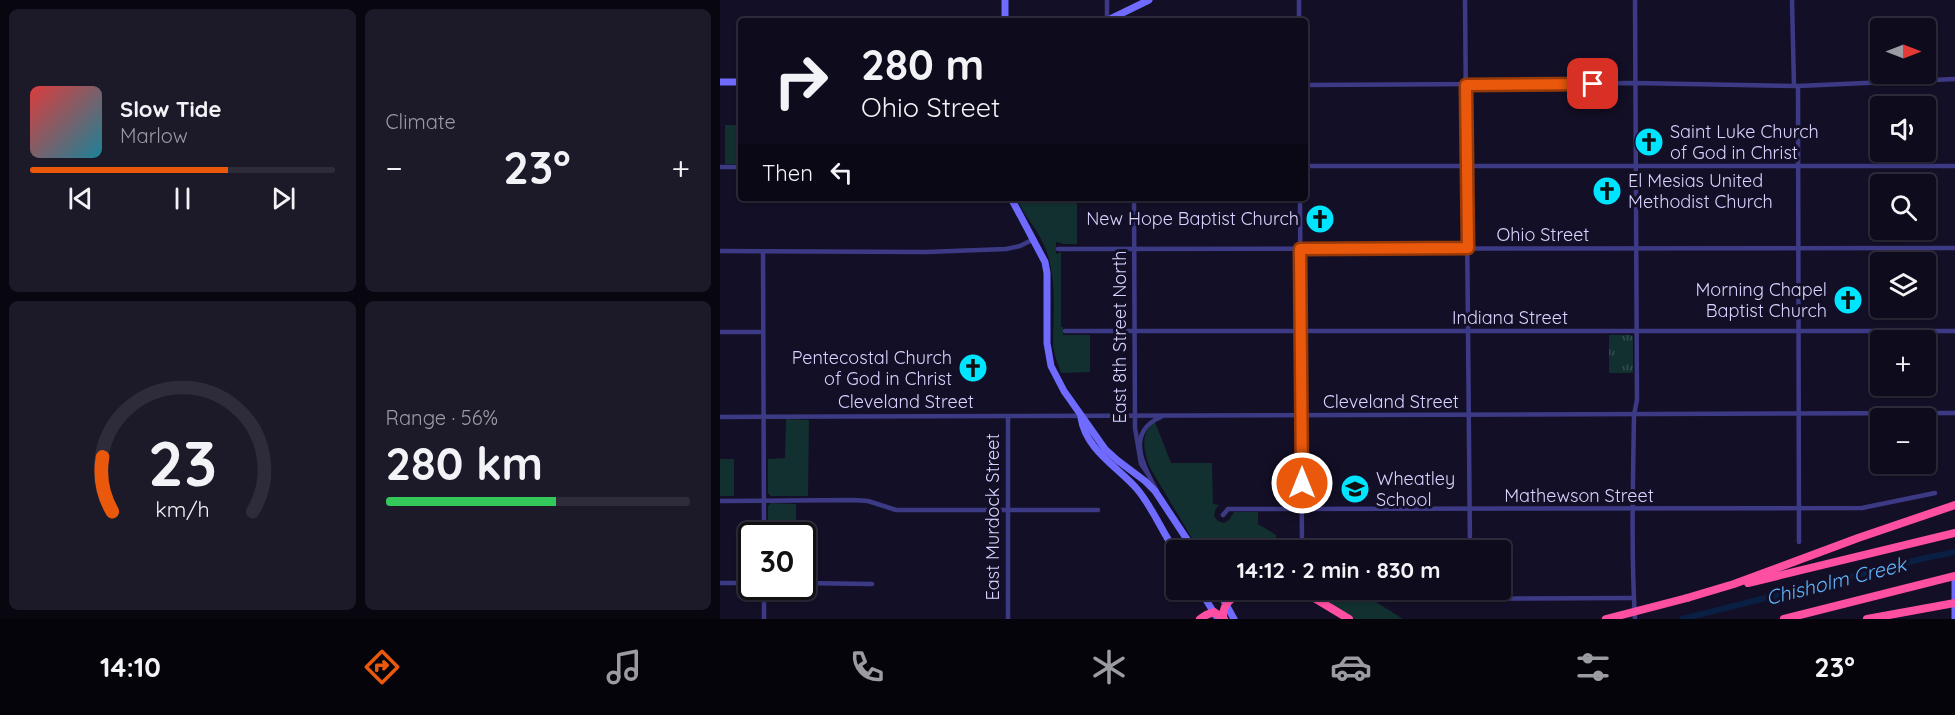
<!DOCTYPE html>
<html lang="en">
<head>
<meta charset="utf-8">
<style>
  body { margin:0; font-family:Quicksand,sans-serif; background:#1c1929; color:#f1f3f6; height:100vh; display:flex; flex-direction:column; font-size:22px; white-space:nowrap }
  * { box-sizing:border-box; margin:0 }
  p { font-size:20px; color:#9b9ba3 }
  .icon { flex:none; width:33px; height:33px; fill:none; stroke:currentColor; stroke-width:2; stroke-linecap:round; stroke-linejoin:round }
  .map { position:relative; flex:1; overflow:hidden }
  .details { display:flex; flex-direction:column; gap:9px; padding:9px; background:#08060f; width:720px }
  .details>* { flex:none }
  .banner { position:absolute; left:18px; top:18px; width:570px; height:183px; border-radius:6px; box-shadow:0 2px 4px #0004,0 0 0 2px #2e2b3b; background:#0e0b1c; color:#f1f3f6; overflow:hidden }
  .needle { width:39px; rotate:90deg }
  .buttons { position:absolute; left:1150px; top:18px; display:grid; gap:12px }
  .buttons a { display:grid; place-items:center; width:66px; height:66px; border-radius:6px; background:#0e0b1c; box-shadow:0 2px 4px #0004,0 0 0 2px #2e2b3b; font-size:30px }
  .speed { position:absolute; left:18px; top:522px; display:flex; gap:12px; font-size:30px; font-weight:700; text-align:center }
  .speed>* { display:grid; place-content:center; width:78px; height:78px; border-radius:50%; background:#0e0b1c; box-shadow:0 2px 4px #0004,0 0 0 2px #2e2b3b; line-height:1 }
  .speed .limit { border:3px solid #111; border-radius:9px; background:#fff; color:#111 }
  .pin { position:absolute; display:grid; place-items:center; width:51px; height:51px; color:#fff; margin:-26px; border-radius:12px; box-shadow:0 3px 9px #0006 }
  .me { position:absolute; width:66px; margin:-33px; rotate:0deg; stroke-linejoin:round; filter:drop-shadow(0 0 4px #0008) }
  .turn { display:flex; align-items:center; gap:21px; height:126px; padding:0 24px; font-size:27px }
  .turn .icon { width:78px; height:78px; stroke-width:2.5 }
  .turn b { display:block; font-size:42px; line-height:51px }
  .then { display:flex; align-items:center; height:57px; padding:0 24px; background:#0003; gap:12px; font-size:22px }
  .big { font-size:45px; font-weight:700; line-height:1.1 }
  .details .widget { flex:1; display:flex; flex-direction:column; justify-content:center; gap:9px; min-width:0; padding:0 21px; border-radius:9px; background:#1c1929 }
  .details .dial { align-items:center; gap:0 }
  .dial svg { height:156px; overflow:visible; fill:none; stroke:#2e2b3b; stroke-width:7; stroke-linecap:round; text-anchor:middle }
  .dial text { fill:#f1f3f6; stroke:none }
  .song { display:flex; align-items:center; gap:18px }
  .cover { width:72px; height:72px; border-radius:9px; background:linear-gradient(135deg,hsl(0 70% 55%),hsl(190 70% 35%)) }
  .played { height:6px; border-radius:3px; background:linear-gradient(90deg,#ea580c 65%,#2e2b3b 65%) }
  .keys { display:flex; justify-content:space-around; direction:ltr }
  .heat { display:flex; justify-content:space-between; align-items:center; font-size:33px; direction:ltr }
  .charge { height:9px; border-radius:4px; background:linear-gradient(90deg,#34c759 56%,#2e2b3b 0) }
  .details .tiles { flex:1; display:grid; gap:9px; grid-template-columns:repeat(2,1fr) }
  .trip { position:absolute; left:446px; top:540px; width:345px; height:60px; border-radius:6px; background:#0e0b1c; box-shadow:0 2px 4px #0004,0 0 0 2px #2e2b3b; font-weight:700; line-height:60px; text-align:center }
  .menu { display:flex; height:96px; justify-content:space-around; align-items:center; background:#06040b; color:#9b9ba3 }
  .menu .icon { width:42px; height:42px }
  .menu .active { color:#ea580c }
  .menu b { font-size:27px; color:#f1f3f6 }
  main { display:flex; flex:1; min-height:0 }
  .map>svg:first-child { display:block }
  .grass { fill:#12302f }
  .park { fill:url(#park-tufts) }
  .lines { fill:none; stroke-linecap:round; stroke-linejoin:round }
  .canal { stroke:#0a1f44; stroke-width:6 }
  .street { stroke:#3d3a85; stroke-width:4.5 }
  .secondary { stroke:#6f6bff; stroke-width:7 }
  .highway { stroke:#ff4fa3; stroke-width:8 }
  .highway-bridge { stroke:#ff4fa3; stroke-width:8 }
  .route-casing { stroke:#983908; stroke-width:15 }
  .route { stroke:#ea580c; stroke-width:10 }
  .labels { text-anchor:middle; stroke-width:6; stroke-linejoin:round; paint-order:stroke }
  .poi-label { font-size:18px; fill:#d9d4ff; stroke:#130f26; text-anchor:start }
  .street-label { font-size:18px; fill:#d9d4ff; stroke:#130f26 }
  .water-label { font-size:20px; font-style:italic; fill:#62b6ff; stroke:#130f26 }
</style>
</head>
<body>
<main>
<section class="details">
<div class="tiles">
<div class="widget">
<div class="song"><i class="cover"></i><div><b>Slow Tide</b><p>Marlow</p></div></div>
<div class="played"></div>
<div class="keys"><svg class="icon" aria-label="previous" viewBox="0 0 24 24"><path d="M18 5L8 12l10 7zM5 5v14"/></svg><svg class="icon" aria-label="pause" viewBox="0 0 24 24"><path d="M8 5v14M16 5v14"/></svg><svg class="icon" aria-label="next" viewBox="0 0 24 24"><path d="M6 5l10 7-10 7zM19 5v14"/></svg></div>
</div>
<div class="widget"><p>Climate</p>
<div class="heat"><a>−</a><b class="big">23°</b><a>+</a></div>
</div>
<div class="widget dial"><svg viewBox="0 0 100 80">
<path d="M14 69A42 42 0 1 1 86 69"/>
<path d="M14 69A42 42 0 0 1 9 41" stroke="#ea580c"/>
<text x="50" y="56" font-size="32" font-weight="700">23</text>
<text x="50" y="72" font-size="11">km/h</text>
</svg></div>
<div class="widget"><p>Range · 56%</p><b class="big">280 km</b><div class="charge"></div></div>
</div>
</section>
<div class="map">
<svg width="1235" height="619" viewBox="0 0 1235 619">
  <defs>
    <pattern id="park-tufts" width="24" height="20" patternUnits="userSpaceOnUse" patternTransform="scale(1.5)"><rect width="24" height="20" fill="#12302f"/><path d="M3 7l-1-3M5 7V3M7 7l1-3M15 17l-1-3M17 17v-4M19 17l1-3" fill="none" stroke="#344d4e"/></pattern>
  </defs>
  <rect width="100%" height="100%" fill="#130f26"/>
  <g class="grass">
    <rect x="5" y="125" width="16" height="39"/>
    <path d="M297,198h60v46h-13l-8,-2v12l5,-2v75h2v8h27v37l-29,1 -6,-17 -2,-10c0,-34 5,-72 -10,-103 -7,-16 -20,-28 -26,-45z"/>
    <polygon points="66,419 89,420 88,496 51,496 48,493 48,459 65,458"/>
    <path d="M435,422l16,41h41l1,41 6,1 -4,5 -1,6 4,5 6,2 5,-3 5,-8h24v12l18,11 1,6h15v9h2h-95l-49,-82c-6,-16 -11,-35 5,-46z"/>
    <rect x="0" y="459" width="14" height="37"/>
    <polygon points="51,503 76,504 76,535 48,535 48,506"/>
    <polygon points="590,590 637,590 683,619 635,619"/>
  </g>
  <polygon class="park" points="889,335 911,335 913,337 913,373 889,373"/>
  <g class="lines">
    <polyline class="canal" points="962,619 1205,558 1235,552"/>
    <g class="street">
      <polyline points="579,0 579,21"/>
      <polyline points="745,0 750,550"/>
      <path d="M915,0l2,400 -3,15c-1,68 -3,136 1,204"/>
      <polyline points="1072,0 1074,86"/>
      <polyline points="387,21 387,0"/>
      <polyline points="585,85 915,83 1078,86 1235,79"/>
      <polyline points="1078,86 1079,542"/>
      <polyline points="585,166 1235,166"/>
      <polyline points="0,167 21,167"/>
      <polyline points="414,198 415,428 421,464 428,474"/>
      <polyline points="580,198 582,550"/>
      <polyline points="338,249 1235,248"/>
      <polyline points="0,251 206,252 286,249 300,246 314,239"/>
      <polyline points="43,252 44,536"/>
      <polyline points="345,331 1235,331"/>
      <polyline points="0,332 42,332"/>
      <polyline points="288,416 288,619"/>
      <polyline points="0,417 1235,413"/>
      <path d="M437,491c-14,-25 -32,-59 4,-74"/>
      <polyline points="0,501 134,500 148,501 176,510 378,510"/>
      <polyline points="503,515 508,509 1142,508 1215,493"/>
      <polyline points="0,583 32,583"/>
      <polyline points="82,583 152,584"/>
      <polyline points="671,599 913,598"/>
      <polyline points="44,619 44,586"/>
    </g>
    <g class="secondary">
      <polyline points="285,0 285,21"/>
      <polyline points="386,21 429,0"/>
      <polyline points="0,82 21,82"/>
      <polyline points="291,198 325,262 327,273 327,343 331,366 344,391 385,449 397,460 425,481 435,491 474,550"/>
      <path d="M361,418c5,32 37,49 56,71 16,19 25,43 39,63"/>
      <polyline points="1235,578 1235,618"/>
      <polyline points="480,590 496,616"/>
      <polyline points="498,590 514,619"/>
    </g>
    <g class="highway">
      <polyline points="1028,583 1235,533"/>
      <polyline points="581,590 629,619"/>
      <polyline points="967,598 1014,584 1138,538 1235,505"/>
      <polyline points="480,619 486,615 494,612 504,619"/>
      <path d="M503,619c-1,-22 16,-24 34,-29"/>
      <polyline points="1064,619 1235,576"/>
      <polyline points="1147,619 1235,603"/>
    </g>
    <polyline class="highway-bridge" points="886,619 967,598"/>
  </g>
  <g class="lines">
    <g class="route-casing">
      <polyline id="route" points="582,483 580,249 748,248 746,85 873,84"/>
    </g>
    <use href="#route" class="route"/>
  </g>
  <defs>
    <g id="church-disc" transform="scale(1.5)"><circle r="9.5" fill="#00e5ff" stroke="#130f26"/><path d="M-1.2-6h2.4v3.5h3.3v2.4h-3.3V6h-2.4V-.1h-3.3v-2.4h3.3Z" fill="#111"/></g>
    <g id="school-disc" transform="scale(1.5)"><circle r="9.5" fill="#00e5ff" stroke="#130f26"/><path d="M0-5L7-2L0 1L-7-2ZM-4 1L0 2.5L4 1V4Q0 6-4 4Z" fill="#111"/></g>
  </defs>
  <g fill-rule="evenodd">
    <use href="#church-disc" x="929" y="142"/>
    <use href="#church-disc" x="887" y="191"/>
    <use href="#church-disc" x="600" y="219"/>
    <use href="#church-disc" x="1128" y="300"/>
    <use href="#church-disc" x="253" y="368"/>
    <use href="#school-disc" x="635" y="489"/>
  </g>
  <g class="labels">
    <g class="poi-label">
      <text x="950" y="138">Saint Luke Church<tspan x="950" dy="21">of God in Christ</tspan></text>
      <text x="908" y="187">El Mesias United<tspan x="908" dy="21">Methodist Church</tspan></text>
      <text x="579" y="225" text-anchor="end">New Hope Baptist Church</text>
      <text x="1107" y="296" text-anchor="end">Morning Chapel<tspan x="1107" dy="21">Baptist Church</tspan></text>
      <text x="232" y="364" text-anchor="end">Pentecostal Church<tspan x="232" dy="21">of God in Christ</tspan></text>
      <text x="656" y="485">Wheatley<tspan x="656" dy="21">School</tspan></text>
    </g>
    <g class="street-label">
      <text x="823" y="241">Ohio Street</text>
      <text x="790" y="324">Indiana Street</text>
      <text transform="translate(400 337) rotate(-90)" y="6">East 8th Street North</text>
      <text x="186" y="408">Cleveland Street</text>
      <text x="671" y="408">Cleveland Street</text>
      <text x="859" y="502">Mathewson Street</text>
      <text transform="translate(273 517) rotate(-90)" y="6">East Murdock Street</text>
    </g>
    <g class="water-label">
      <text transform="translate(1116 581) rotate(-14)" y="7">Chisholm Creek</text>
    </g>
  </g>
</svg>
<div class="buttons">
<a><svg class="needle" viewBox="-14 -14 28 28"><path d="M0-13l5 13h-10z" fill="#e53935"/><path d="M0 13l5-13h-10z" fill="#9b9ba3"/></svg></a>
<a><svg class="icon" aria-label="sound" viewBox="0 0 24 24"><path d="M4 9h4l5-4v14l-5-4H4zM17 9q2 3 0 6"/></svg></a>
<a><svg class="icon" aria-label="search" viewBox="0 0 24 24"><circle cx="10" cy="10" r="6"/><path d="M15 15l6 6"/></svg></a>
<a><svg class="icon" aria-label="layers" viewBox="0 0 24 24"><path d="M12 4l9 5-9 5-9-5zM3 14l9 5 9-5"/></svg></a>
<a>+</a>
<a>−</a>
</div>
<div class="speed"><div class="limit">30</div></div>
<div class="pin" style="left:873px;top:84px;background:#d93025"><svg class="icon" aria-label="arrive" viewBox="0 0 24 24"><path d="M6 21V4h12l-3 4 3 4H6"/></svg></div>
<svg class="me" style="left:582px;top:483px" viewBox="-20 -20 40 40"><circle r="17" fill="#ea580c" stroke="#fff" stroke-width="3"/><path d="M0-11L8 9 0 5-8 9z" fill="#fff"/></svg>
<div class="trip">14:12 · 2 min · 830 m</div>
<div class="banner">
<div class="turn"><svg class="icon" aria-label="right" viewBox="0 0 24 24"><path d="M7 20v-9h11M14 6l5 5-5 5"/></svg><div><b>280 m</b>Ohio Street</div></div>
<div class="then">Then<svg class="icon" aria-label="left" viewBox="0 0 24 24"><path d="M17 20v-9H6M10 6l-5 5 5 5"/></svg></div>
</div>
</div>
</main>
<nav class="menu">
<b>14:10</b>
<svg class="icon active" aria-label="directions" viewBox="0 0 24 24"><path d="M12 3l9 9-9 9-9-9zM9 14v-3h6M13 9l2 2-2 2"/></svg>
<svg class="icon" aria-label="music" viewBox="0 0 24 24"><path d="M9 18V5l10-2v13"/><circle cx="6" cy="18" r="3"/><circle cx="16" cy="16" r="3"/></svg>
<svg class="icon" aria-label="phone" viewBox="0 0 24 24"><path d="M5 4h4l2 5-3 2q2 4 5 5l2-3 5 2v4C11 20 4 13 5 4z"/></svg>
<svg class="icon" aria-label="climate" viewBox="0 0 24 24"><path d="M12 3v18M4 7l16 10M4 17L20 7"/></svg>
<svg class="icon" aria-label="car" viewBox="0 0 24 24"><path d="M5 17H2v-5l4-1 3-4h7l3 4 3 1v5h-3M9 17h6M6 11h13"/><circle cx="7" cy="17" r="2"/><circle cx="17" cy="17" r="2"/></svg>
<svg class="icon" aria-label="filters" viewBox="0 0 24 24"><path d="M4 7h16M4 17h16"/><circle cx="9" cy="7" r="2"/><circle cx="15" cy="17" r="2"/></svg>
<b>23°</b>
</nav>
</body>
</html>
